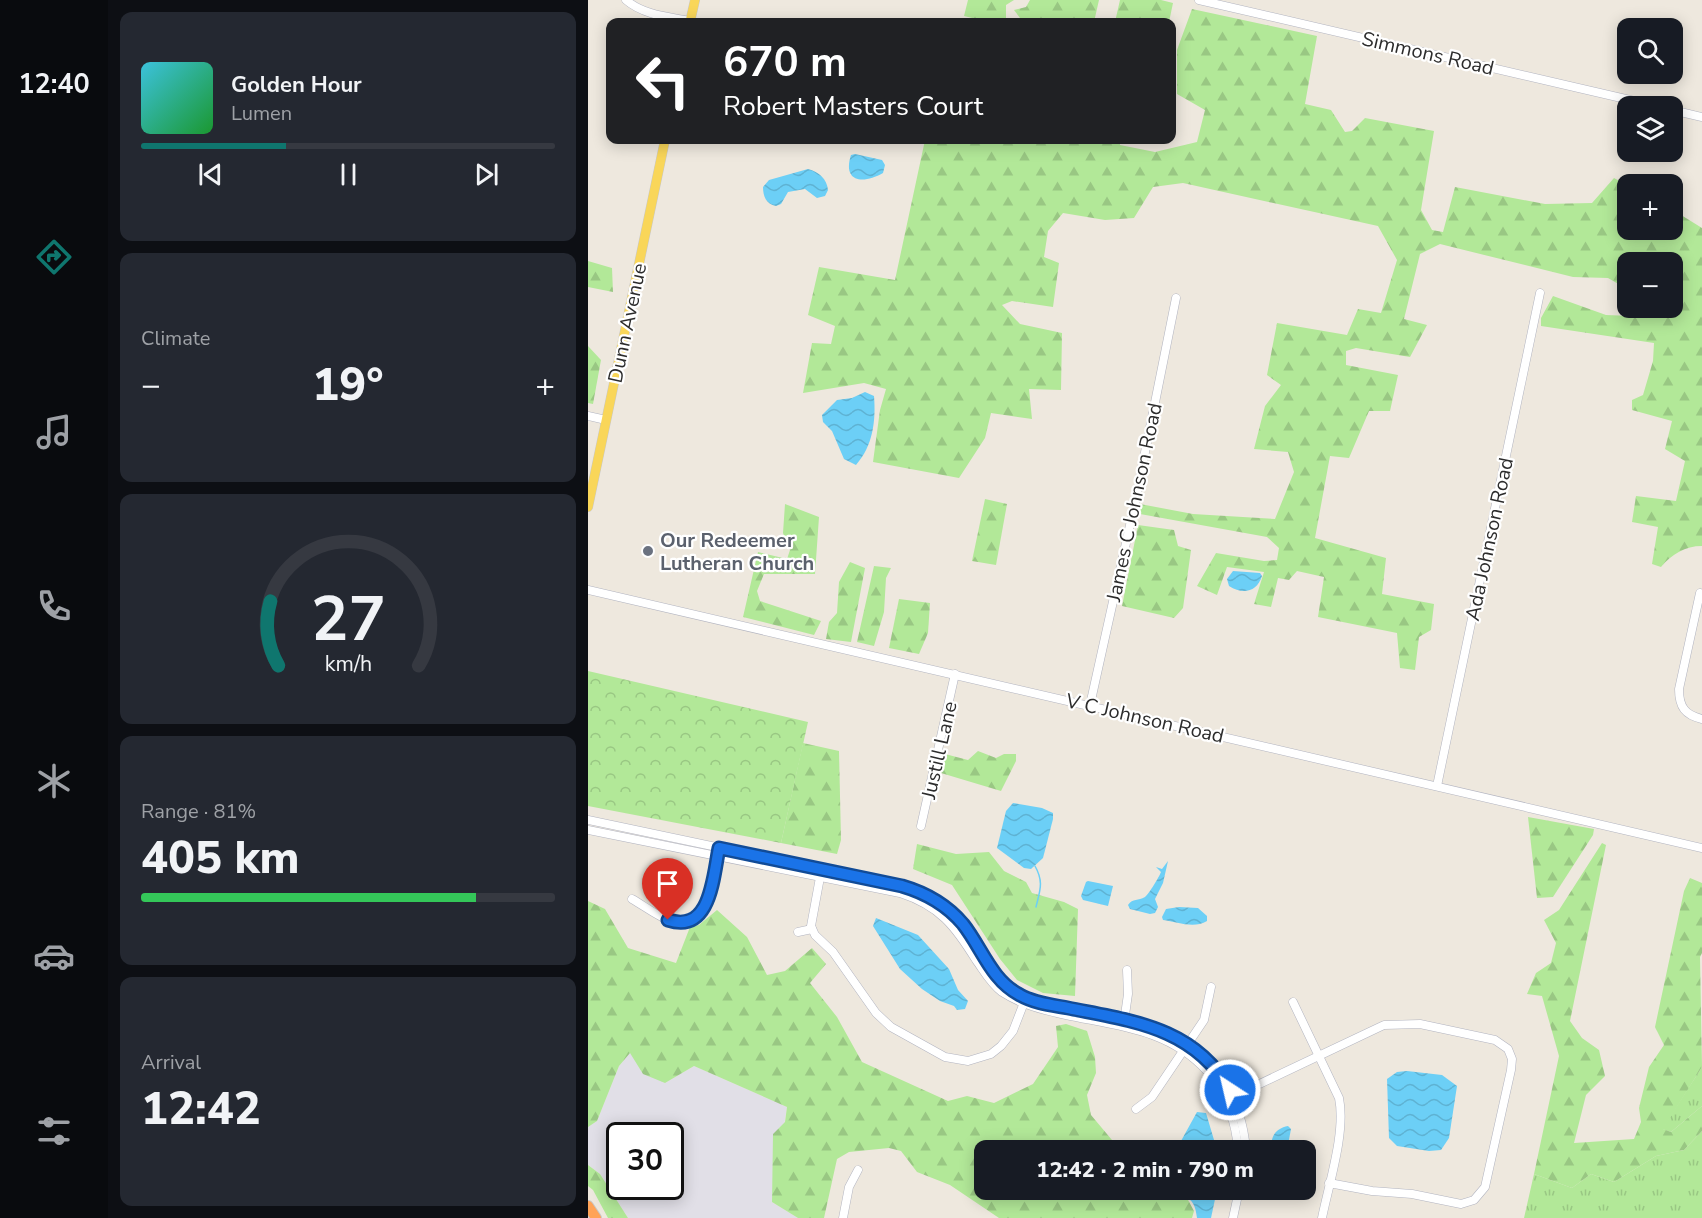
<!DOCTYPE html>
<html lang="en">
<head>
<meta charset="utf-8">
<style>
  body { margin:0; font-family:"Nunito Sans",sans-serif; background:#242831; color:#f1f3f6; height:100vh; display:flex; flex-direction:column; font-size:22px; white-space:nowrap }
  * { box-sizing:border-box; margin:0 }
  p { font-size:20px; color:#9ea1a6 }
  .icon { flex:none; width:33px; height:33px; fill:none; stroke:currentColor; stroke-width:2; stroke-linecap:round; stroke-linejoin:round }
  .map { position:relative; flex:1; overflow:hidden }
  .details { display:flex; flex-direction:column; gap:12px; padding:12px; background:#0d0f14; width:480px }
  .details>* { flex:none }
  .guide { position:absolute; left:18px; top:18px; width:570px; height:126px; border-radius:12px; box-shadow:0 3px 15px #0003; background:#202124; color:#fff; overflow:hidden }
  .controls { position:absolute; left:1029px; top:18px; display:grid; gap:12px }
  .controls a { display:grid; place-items:center; width:66px; height:66px; border-radius:12px; background:#171b24; box-shadow:0 3px 15px #0003; font-size:30px }
  .speed { position:absolute; left:18px; top:1122px; display:flex; gap:12px; font-size:30px; font-weight:700; text-align:center }
  .speed>* { display:grid; place-content:center; width:78px; height:78px; border-radius:50%; background:#171b24; box-shadow:0 3px 15px #0003; line-height:1 }
  .speed .limit { border:3px solid #111; border-radius:9px; background:#fff; color:#111 }
  .pin { position:absolute; display:grid; place-items:center; width:51px; height:51px; color:#fff; margin:-62px -26px; border-radius:50% 50% 50% 0; rotate:-45deg; box-shadow:0 0 6px #0007 }
  .pin .icon { rotate:45deg }
  .me { position:absolute; width:66px; margin:-33px; rotate:325deg; stroke-linejoin:round; filter:drop-shadow(0 0 4px #0008) }
  .turn { display:flex; align-items:center; gap:21px; height:126px; padding:0 18px; font-size:27px }
  .turn .icon { width:78px; height:78px; stroke-width:2.5 }
  .turn b { display:block; font-size:42px; line-height:51px }
  .big { font-size:45px; font-weight:800; line-height:1.1 }
  .details .card { flex:1; display:flex; flex-direction:column; justify-content:center; gap:9px; min-width:0; padding:0 21px; border-radius:12px; background:#242831 }
  .details .dial { align-items:center; gap:0 }
  .dial svg { height:156px; overflow:visible; fill:none; stroke:#363941; stroke-width:7; stroke-linecap:round; text-anchor:middle }
  .dial text { fill:#f1f3f6; stroke:none }
  .song { display:flex; align-items:center; gap:18px }
  .cover { width:72px; height:72px; border-radius:9px; background:linear-gradient(135deg,hsl(190 70% 55%),hsl(130 70% 35%)) }
  .played { height:6px; border-radius:3px; background:linear-gradient(90deg,#0f766e 35%,#363941 35%) }
  .keys { display:flex; justify-content:space-around; direction:ltr }
  .heat { display:flex; justify-content:space-between; align-items:center; font-size:33px; direction:ltr }
  .charge { height:9px; border-radius:4px; background:linear-gradient(90deg,#34c759 81%,#363941 0) }
  .trip { position:absolute; left:386px; top:1140px; width:342px; height:60px; border-radius:12px; background:#171b24; box-shadow:0 3px 15px #0003; font-weight:800; line-height:60px; text-align:center }
  main { display:flex; flex:1; min-height:0 }
  .menu { display:flex; flex-direction:column; width:108px; justify-content:space-around; align-items:center; background:#090b0e; color:#9ea1a6 }
  .menu .icon { width:42px; height:42px }
  .menu .on { color:#0f766e }
  .menu b { font-size:27px; color:#f1f3f6 }
  .map>svg:first-child { display:block }
  .industrial { fill:#e1dfe7; fill-rule:evenodd }
  .grass { fill:url(#grass-tufts) }
  .forest { fill:url(#forest-firs) }
  .park { fill:url(#park-crowns) }
  .water { fill:url(#water-waves) }
  .lines { fill:none; stroke-linecap:round; stroke-linejoin:round }
  .stream { stroke:#6ccff6; stroke-width:1.5 }
  .minor-casing { stroke:#b2b4c0; stroke-width:9 }
  .major-casing { stroke:#c8c8c8; stroke-width:10 }
  .highway-casing { stroke:#c8c8c8; stroke-width:12 }
  .minor { stroke:#fff; stroke-width:8 }
  .major { stroke:#f9d659; stroke-width:9 }
  .highway { stroke:#ffa358; stroke-width:10 }
  .route-casing { stroke:#114b97; stroke-width:15 }
  .route { stroke:#1a73e8; stroke-width:10 }
  .worship-dot { fill:#6b7280; stroke:#fff; stroke-width:2 }
  .labels { text-anchor:middle; stroke-width:4.5; stroke-linejoin:round; paint-order:stroke }
  .street-label { font-size:20px; fill:#2c2c2c; stroke:#fff }
  .worship-label { font-size:20px; font-weight:bold; fill:#5b616d; stroke:#fff; text-anchor:start }
</style>
</head>
<body>
<main>
<nav class="menu">
<b>12:40</b>
<svg class="icon on" aria-label="directions" viewBox="0 0 24 24"><path d="M12 3l9 9-9 9-9-9zM9 14v-3h6M13 9l2 2-2 2"/></svg>
<svg class="icon" aria-label="music" viewBox="0 0 24 24"><path d="M9 18V5l10-2v13"/><circle cx="6" cy="18" r="3"/><circle cx="16" cy="16" r="3"/></svg>
<svg class="icon" aria-label="phone" viewBox="0 0 24 24"><path d="M5 4h4l2 5-3 2q2 4 5 5l2-3 5 2v4C11 20 4 13 5 4z"/></svg>
<svg class="icon" aria-label="climate" viewBox="0 0 24 24"><path d="M12 3v18M4 7l16 10M4 17L20 7"/></svg>
<svg class="icon" aria-label="car" viewBox="0 0 24 24"><path d="M5 17H2v-5l4-1 3-4h7l3 4 3 1v5h-3M9 17h6M6 11h13"/><circle cx="7" cy="17" r="2"/><circle cx="17" cy="17" r="2"/></svg>
<svg class="icon" aria-label="filters" viewBox="0 0 24 24"><path d="M4 7h16M4 17h16"/><circle cx="9" cy="7" r="2"/><circle cx="15" cy="17" r="2"/></svg>
</nav>
<section class="details">
<div class="card">
<div class="song"><i class="cover"></i><div><b>Golden Hour</b><p>Lumen</p></div></div>
<div class="played"></div>
<div class="keys"><svg class="icon" aria-label="previous" viewBox="0 0 24 24"><path d="M18 5L8 12l10 7zM5 5v14"/></svg><svg class="icon" aria-label="pause" viewBox="0 0 24 24"><path d="M8 5v14M16 5v14"/></svg><svg class="icon" aria-label="next" viewBox="0 0 24 24"><path d="M6 5l10 7-10 7zM19 5v14"/></svg></div>
</div>
<div class="card"><p>Climate</p>
<div class="heat"><a>−</a><b class="big">19°</b><a>+</a></div>
</div>
<div class="card dial"><svg viewBox="0 0 100 80">
<path d="M14 69A42 42 0 1 1 86 69"/>
<path d="M14 69A42 42 0 0 1 10 36" stroke="#0f766e"/>
<text x="50" y="56" font-size="32" font-weight="700">27</text>
<text x="50" y="72" font-size="11">km/h</text>
</svg></div>
<div class="card"><p>Range · 81%</p><b class="big">405 km</b><div class="charge"></div></div>
<div class="card"><p>Arrival</p><b class="big">12:42</b></div>
</section>
<div class="map">
<svg width="1114" height="1218" viewBox="0 0 1114 1218">
  <defs>
    <pattern id="grass-tufts" width="24" height="20" patternUnits="userSpaceOnUse" patternTransform="scale(1.5)"><rect width="24" height="20" fill="#b2e898"/><path d="M3 7l-1-3M5 7V3M7 7l1-3M15 17l-1-3M17 17v-4M19 17l1-3" fill="none" stroke="#99c783"/></pattern>
    <pattern id="forest-firs" width="22" height="20" patternUnits="userSpaceOnUse" patternTransform="scale(1.5)"><rect width="22" height="20" fill="#b2e898"/><path d="M5 1l3.5 6h-7zM16 11l3.5 6h-7z" fill="#99c783"/></pattern>
    <pattern id="park-crowns" width="20" height="18" patternUnits="userSpaceOnUse" patternTransform="scale(1.5)"><rect width="20" height="18" fill="#b2e898"/><path d="M2 6a3 3 0 1 1 6 0M12 15a3 3 0 1 1 6 0" fill="none" stroke="#99c783"/></pattern>
    <pattern id="water-waves" width="16" height="10" patternUnits="userSpaceOnUse" patternTransform="scale(1.5)"><rect width="16" height="10" fill="#6ccff6"/><path d="M0 5q4-4 8 0t8 0" fill="none" stroke="#5eb2d3"/></pattern>
  </defs>
  <rect width="100%" height="100%" fill="#eee8de"/>
  <path class="industrial" d="M42,1053l35,30 29,-17 93,41 -15,95 26,16h-170l-28,-44 -12,-9v-38l9,-6 22,-55zM32,1136h50v50h-50z"/>
  <g class="grass">
    <polygon points="1114,1067 1114,1106 1083,1132 1074,1129"/>
    <polygon points="1114,1131 1114,1218 936,1218 946,1174 984,1188 1003,1174 1026,1182 1068,1156 1096,1150"/>
  </g>
  <g class="forest">
    <polygon points="380,0 426,0 418,5 418,22 401,22 376,16"/>
    <polygon points="442,0 511,0 506,22 441,22 432,18 426,10 438,7"/>
    <polygon points="532,0 573,0 585,3 581,22 527,22"/>
    <path d="M604,9l125,27 -12,68 26,6 14,22 7,-1 13,-13 69,13 -13,79 11,20 11,2 12,-45 90,17 47,-1 22,-25 13,7 1,45h44l1,-20 29,18v318c-17,0 -30,8 -41,21l-9,-3 6,-37 -26,-5 4,-26 40,5 9,-40 -20,-12 7,-28 -40,-11v-10l11,-5 10,-34 1,-18 -113,-17v-8l12,-22 53,19 26,1 3,-8h37v-46h-44l-1,27 -19,-11 -35,-1 -133,-33 -20,10 -16,65 23,6 -17,32 -54,-9 -10,3v14l52,10 -8,36h-21l-20,47 -19,-2 -15,82 71,20 -4,36 52,10 -3,26 -12,7 -4,33 -15,-2 -3,-35 -79,-16 6,-40 -27,-6 -8,9 -11,-2 -7,29 -17,-3 10,-32 -37,-5 -10,28 -20,-9 19,-33 48,8 13,-1 2,-12 -12,-11 -127,-23v-10l53,10 82,5 19,-47 -6,-20 -34,-3 11,-43 16,-21 -14,-10 10,-52 70,12 11,-26 23,4 16,-53 -19,-34 -195,-43 -30,4 -19,31 -29,2 -42,-7 -15,18 -4,26 15,6 -6,44 -41,-6 -10,4 18,19 42,9 -1,57 -32,-1 3,30 -41,-6 -6,25 -26,40 -86,-16 7,-52 6,-21 -22,-6 -61,10 9,-50 19,1 4,-18 -27,-11 11,-48 76,13 30,-140h195v5l35,7 42,-10 8,-32 -28,-16v-44z"/>
    <polygon points="0,261 24,268 25,292 0,287"/>
    <polygon points="0,346 13,360 5,404 0,403"/>
    <polygon points="397,499 419,504 408,565 384,561"/>
    <polygon points="197,504 231,517 227,574 176,574 169,591 172,601 233,621 226,635 155,617 170,552 199,559 202,550 195,533"/>
    <polygon points="550,525 586,530 590,546 603,550 595,608 586,618 534,606"/>
    <polygon points="262,562 277,568 263,642 238,639 241,622 249,613 251,582"/>
    <polygon points="286,566 303,568 298,578 296,612 286,646 269,642"/>
    <polygon points="311,599 342,603 340,633 331,654 301,648"/>
    <polygon points="215,743 251,751 253,840 249,854 193,843"/>
    <polygon points="390,751 408,758 416,754 428,754 428,761 413,791 353,773 357,754 380,760"/>
    <polygon points="940,817 1006,829 1005,835 965,897 949,898"/>
    <polygon points="1014,843 1018,845 982,1021 994,1038 1011,1050 1017,1076 998,1095 986,1143 1046,1139 1053,1122 1051,1108 1061,1067 1076,1045 1067,1027 1096,891 1102,878 1114,883 1114,953 1112,957 1114,1067 1075,1129 1083,1132 1114,1106 1114,1131 1096,1150 1068,1156 1026,1182 1003,1174 984,1188 946,1174 971,1056 954,996 939,994 948,973 963,963 968,943 956,920 971,910"/>
    <polygon points="329,844 368,854 401,852 416,871 438,882 444,893 476,902 490,909 487,996 455,993 429,980 412,959 364,885 325,869"/>
    <polygon points="0,901 17,909 40,948 88,963 102,927 111,925 129,910 159,937 179,975 197,971 224,948 238,964 222,983 249,1017 274,1062 360,1101 379,1096 406,1103 445,1084 470,1047 468,1026 478,1024 499,1031 507,1057 508,1073 499,1095 503,1115 529,1146 546,1150 396,1150 396,1190 574,1190 599,1198 606,1211 604,1218 411,1218 362,1185 329,1172 313,1151 301,1148 261,1152 249,1159 236,1218 210,1218 184,1202 185,1134 197,1122 199,1107 106,1066 77,1083 55,1074 42,1053 31,1066 9,1121 0,1127"/>
    <polygon points="0,1165 12,1174 40,1218 20,1218 5,1190 0,1186"/>
  </g>
  <polygon class="park" points="0,671 220,722 193,843 0,806"/>
  <g class="water">
    <path d="M267,154l27,6 3,5 -2,8c-19,11 -41,10 -32,-18z"/>
    <path d="M220,169c11,3 19,10 20,21l-3,6 -8,2 -12,-9 -17,3 -7,12 -5,2c-10,-2 -13,-10 -13,-19l6,-7z"/>
    <path d="M277,392l9,4c2,25 -1,50 -18,69l-12,-6 -12,-28 -9,-9 -1,-7 15,-15 15,-2z"/>
    <path d="M645,571l27,2 2,3c-5,16 -19,19 -33,10l-2,-7z"/>
    <polygon points="425,803 454,808 465,813 465,819 455,858 443,869 436,868 409,848 418,811"/>
    <path d="M580,861l-5,22 -8,16 3,8 -3,6 -5,1 -20,-5 -2,-4c5,-7 10,-4 17,-8 4,-3 14,-20 16,-25l-5,-5 6,2z"/>
    <polygon points="500,881 525,886 520,906 495,900 493,896 498,882"/>
    <path d="M591,907l19,1 9,8v5c-13,8 -30,1 -44,-1l-1,-3 4,-8z"/>
    <polygon points="288,918 330,935 361,969 370,990 380,1001 377,1009 369,1010 366,1006 352,1001 334,989 312,969 285,926"/>
    <polygon points="819,1071 854,1075 869,1086 861,1138 853,1150 841,1151 809,1146 801,1138 799,1079 809,1072"/>
    <polygon points="609,1112 618,1113 629,1150 581,1150 593,1141"/>
    <path d="M700,1126l3,3 -4,21h-16c0,-13 3,-21 17,-24z"/>
    <path d="M584,1190h45l-6,28h-14c-2,-19 -8,-20 -25,-28z"/>
  </g>
  <g class="lines">
    <path class="stream" d="M447,866c9,16 5,24 1,41"/>
    <g class="minor-casing">
      <g id="minor">
        <path d="M38,0c17,15 43,17 64,21"/>
        <polyline points="611,0 1068,106"/>
        <polyline points="1084,110 1114,117"/>
        <polyline points="0,416 18,420"/>
        <polyline points="0,590 1114,848"/>
        <path d="M1112,593l-21,96c0,18 6,26 23,30"/>
        <polyline points="502,705 546,507 588,298"/>
        <polyline points="849,786 952,293"/>
        <path d="M0,820l314,66c24,7 46,19 62,39 24,31 30,63 71,77 26,5 51,10 77,15 18,4 37,7 53,14 49,22 77,68 81,119"/>
        <polyline points="333,826 367,674"/>
        <path d="M0,830l312,63c40,13 55,33 76,67 8,11 15,24 26,32 20,13 41,18 64,23 52,11 103,14 141,56 19,22 29,51 31,79"/>
        <polyline points="233,872 223,926 227,935 245,952 288,1013 303,1027 357,1057 380,1061 403,1054 413,1046 425,1031 437,1000"/>
        <path d="M44,899c12,7 24,16 36,21 40,18 45,-42 50,-67"/>
        <polyline points="210,932 224,929"/>
        <path d="M705,1002l46,96c7,34 -10,85 -17,120"/>
        <polyline points="536,1022 540,994 539,970"/>
        <polyline points="642,1098 796,1025 832,1024 907,1040 920,1049 924,1059 923,1070 897,1187 886,1200 873,1204 824,1194 784,1191 741,1183"/>
        <polyline points="548,1109 564,1097 616,1020 623,987"/>
        <polyline points="255,1218 261,1187 270,1170"/>
        <polyline points="645,1218 651,1190"/>
      </g>
    </g>
    <g class="major-casing">
      <g id="major">
        <polyline points="102,22 107,0"/>
        <polyline points="0,507 77,140"/>
      </g>
    </g>
    <g class="highway-casing">
      <polyline id="highway" points="0,1206 8,1218"/>
    </g>
    <use href="#minor" class="minor"/>
    <use href="#major" class="major"/>
    <use href="#highway" class="highway"/>
  </g>
  <g class="lines">
    <g class="route-casing">
      <path id="route" d="M80,920c43,14 45,-43 51,-72l183,38c24,7 45,19 61,38 19,24 28,56 57,71 14,8 32,10 48,13 64,13 126,19 162,82"/>
    </g>
    <use href="#route" class="route"/>
  </g>
  <circle class="worship-dot" cx="60" cy="551" r="6"/>
  <g class="labels">
    <g class="street-label">
      <text transform="translate(840 53) rotate(13)" y="7">Simmons Road</text>
      <text transform="translate(39 323) rotate(-78)" y="7">Dunn Avenue</text>
      <text transform="translate(546 502) rotate(-78)" y="7">James C Johnson Road</text>
      <text transform="translate(901 539) rotate(-78)" y="7">Ada Johnson Road</text>
      <text transform="translate(557 718) rotate(13)" y="7">V C Johnson Road</text>
      <text transform="translate(351 750) rotate(-77)" y="7">Justill Lane</text>
    </g>
    <g class="worship-label">
      <text x="72" y="547">Our Redeemer<tspan x="72" dy="23">Lutheran Church</tspan></text>
    </g>
  </g>
</svg>
<div class="controls">
<a><svg class="icon" aria-label="search" viewBox="0 0 24 24"><circle cx="10" cy="10" r="6"/><path d="M15 15l6 6"/></svg></a>
<a><svg class="icon" aria-label="layers" viewBox="0 0 24 24"><path d="M12 4l9 5-9 5-9-5zM3 14l9 5 9-5"/></svg></a>
<a>+</a>
<a>−</a>
</div>
<div class="speed"><div class="limit">30</div></div>
<div class="pin" style="left:80px;top:920px;background:#d93025"><svg class="icon" aria-label="arrive" viewBox="0 0 24 24"><path d="M6 21V4h12l-3 4 3 4H6"/></svg></div>
<svg class="me" style="left:642px;top:1090px" viewBox="-20 -20 40 40"><circle r="17" fill="#1a73e8" stroke="#fff" stroke-width="3"/><path d="M0-11L8 9 0 5-8 9z" fill="#fff"/></svg>
<div class="trip">12:42 · 2 min · 790 m</div>
<div class="guide">
<div class="turn"><svg class="icon" aria-label="left" viewBox="0 0 24 24"><path d="M17 20v-9H6M10 6l-5 5 5 5"/></svg><div><b>670 m</b>Robert Masters Court</div></div>
</div>
</div>
</main>
</body>
</html>
